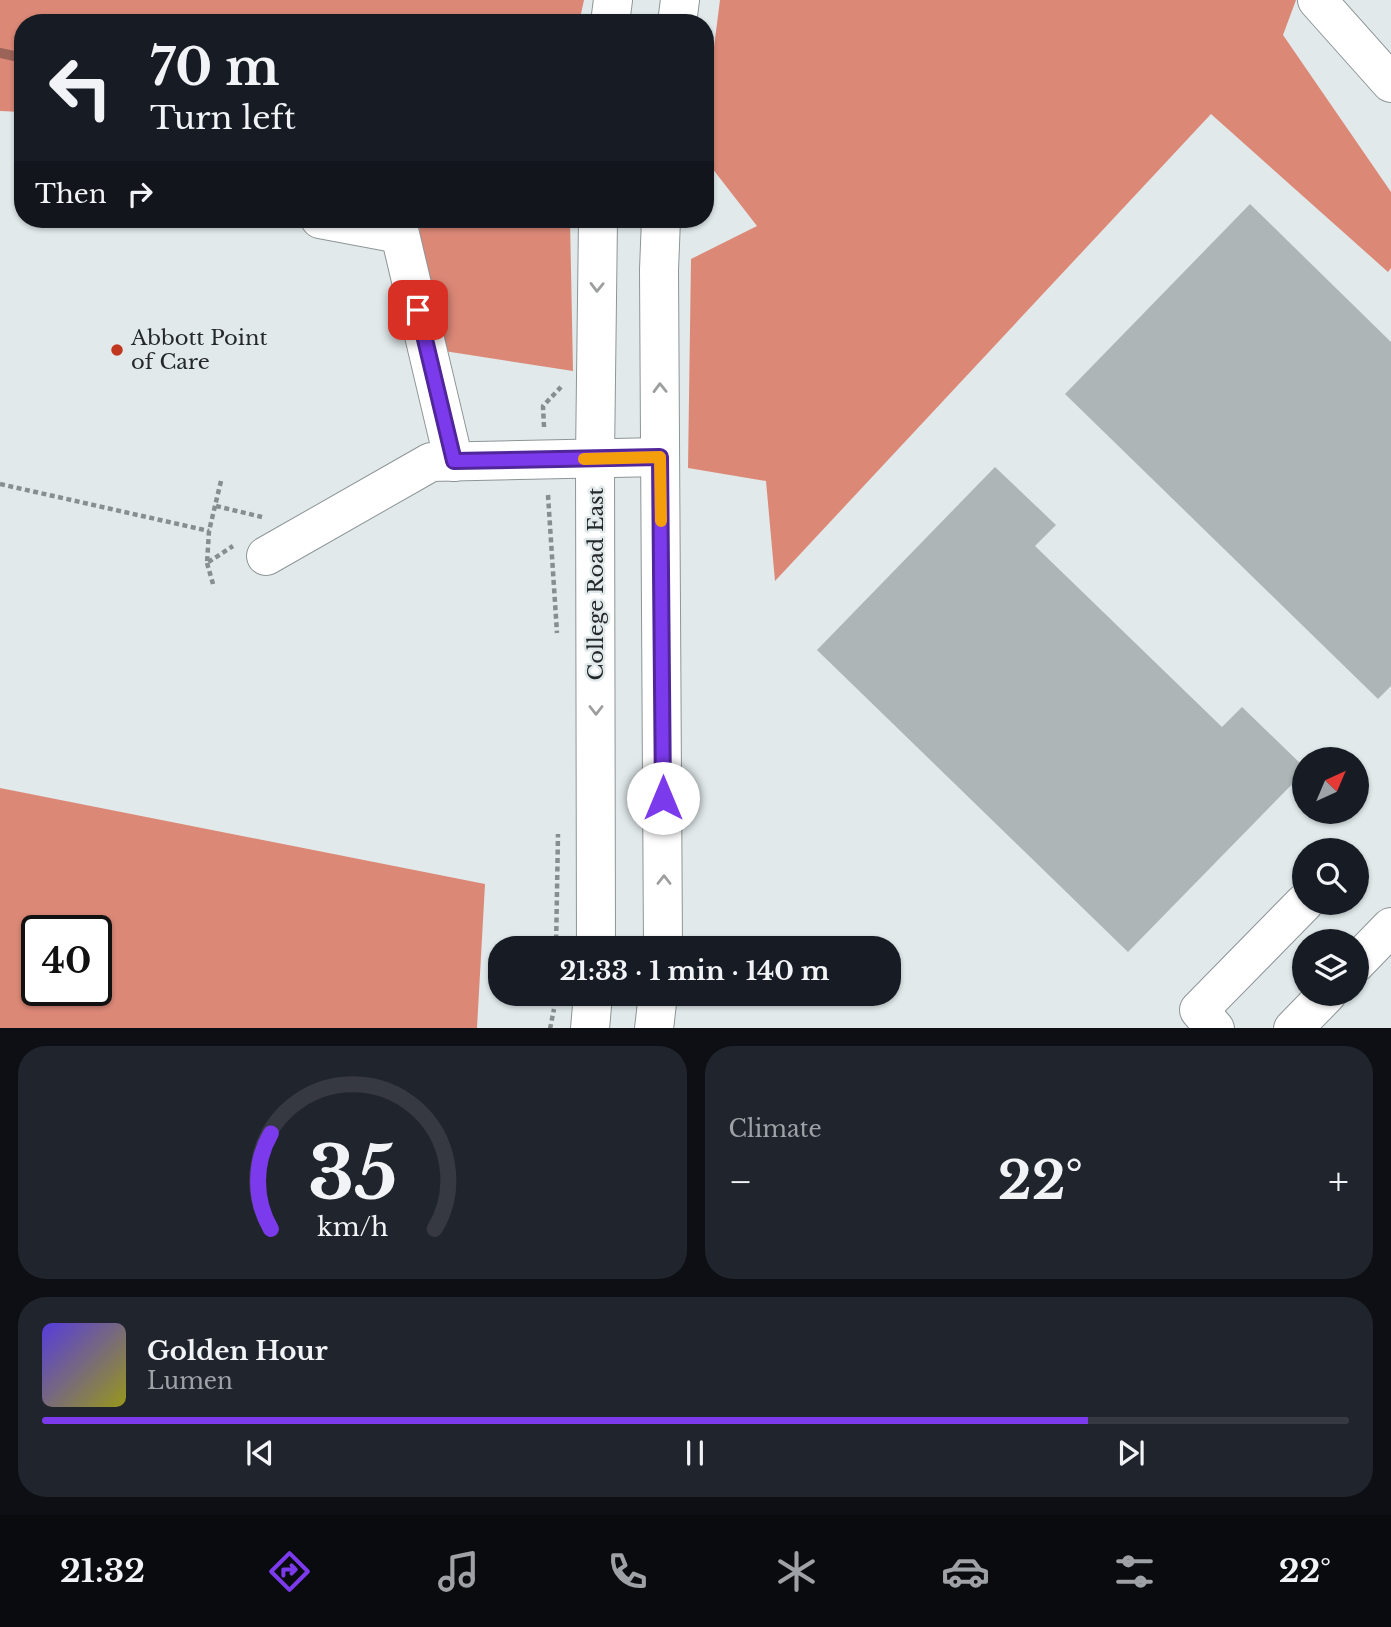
<!DOCTYPE html>
<html lang="en">
<head>
<meta charset="utf-8">
<style>
  body { margin:0; font-family:"Libre Baskerville",serif; background:#20242c; color:#f1f3f6; height:100vh; display:flex; flex-direction:column; font-size:26px; white-space:nowrap }
  * { box-sizing:border-box; margin:0 }
  p { font-size:23px; color:#9ea1a6 }
  .icon { flex:none; width:38px; height:38px; fill:none; stroke:currentColor; stroke-width:2; stroke-linecap:round; stroke-linejoin:round }
  .map { position:relative; height:1028px; overflow:hidden }
  .panel { display:flex; flex-direction:column; gap:18px; padding:18px; background:#0d0f14; flex:1 }
  .panel>* { flex:none }
  .top-card { position:absolute; left:14px; top:14px; width:700px; height:214px; border-radius:28px; box-shadow:0 2px 5px #0004; background:#171b24; color:#f1f3f6; overflow:hidden }
  .needle { width:46px; rotate:44deg }
  .fabs { position:absolute; left:1292px; top:747px; display:grid; gap:14px }
  .fabs a { display:grid; place-items:center; width:77px; height:77px; border-radius:50%; background:#171b24; box-shadow:0 2px 5px #0004; font-size:35px }
  .speed { position:absolute; left:21px; top:915px; display:flex; gap:14px; font-size:35px; font-weight:700; text-align:center }
  .speed>* { display:grid; place-content:center; width:91px; height:91px; border-radius:50%; background:#171b24; box-shadow:0 2px 5px #0004; line-height:1 }
  .speed .limit { border:4px solid #111; border-radius:10px; background:#fff; color:#111 }
  .pin { position:absolute; display:grid; place-items:center; width:60px; height:60px; color:#fff; margin:-30px; border-radius:14px; box-shadow:0 4px 10px #0006 }
  .me { position:absolute; width:77px; margin:-38px; rotate:0deg; stroke-linejoin:round; filter:drop-shadow(0 0 5px #0008) }
  .turn { display:flex; align-items:center; gap:24px; height:147px; padding:0 21px; font-size:32px }
  .turn .icon { width:91px; height:91px; stroke-width:2.5 }
  .turn b { display:block; font-size:49px; line-height:60px }
  .then { display:flex; align-items:center; height:66px; padding:0 21px; background:#0003; gap:14px; font-size:26px }
  .big { font-size:52px; font-weight:700; line-height:1.1 }
  .panel .card { flex:1; display:flex; flex-direction:column; justify-content:center; gap:10px; min-width:0; padding:0 24px; border-radius:28px; background:#20242c }
  .panel .dial { align-items:center; gap:0 }
  .dial svg { height:182px; overflow:visible; fill:none; stroke:#363941; stroke-width:7; stroke-linecap:round; text-anchor:middle }
  .dial text { fill:#f1f3f6; stroke:none }
  .song { display:flex; align-items:center; gap:21px }
  .cover { width:84px; height:84px; border-radius:10px; background:linear-gradient(135deg,hsl(250 70% 55%),hsl(60 70% 35%)) }
  .played { height:7px; border-radius:4px; background:linear-gradient(90deg,#7c3aed 80%,#363941 80%) }
  .keys { display:flex; justify-content:space-around; direction:ltr }
  .heat { display:flex; justify-content:space-between; align-items:center; font-size:38px; direction:ltr }
  .panel .tiles { flex:1; display:grid; gap:18px; grid-template-columns:1fr 1fr }
  .card:last-child { grid-column:span 2 }
  .trip { position:absolute; left:488px; top:936px; width:413px; height:70px; border-radius:28px; background:#171b24; box-shadow:0 2px 5px #0004; font-weight:700; line-height:70px; text-align:center }
  .tab-bar { display:flex; height:112px; justify-content:space-around; align-items:center; background:#090b0e; color:#9ea1a6 }
  .tab-bar .icon { width:49px; height:49px }
  .tab-bar .active { color:#7c3aed }
  .tab-bar b { font-size:32px; color:#f1f3f6 }
  .map>svg:first-child { display:block }
  .forest { fill:#dc8877; fill-rule:evenodd }
  .lines { fill:none; stroke-linecap:round; stroke-linejoin:round }
  .stream { stroke:#9c6358; stroke-width:10 }
  .building { fill:#adb5b6 }
  .minor-casing { stroke:#8e9597; stroke-width:40 }
  .path { stroke:#888e8e; stroke-width:4.5; stroke-dasharray:5 3.5; stroke-linecap:butt }
  .minor { stroke:#fff; stroke-width:38 }
  .oneway { stroke:#9d9e9e }
  .route-casing { stroke:#51269a; stroke-width:18 }
  .route { stroke:#7c3aed; stroke-width:12 }
  .slow { stroke:#f59e0b; stroke-width:12 }
  .poi-dot { fill:#c1361f; stroke:#e1e9ea; stroke-width:2.5 }
  .labels { text-anchor:middle; stroke-width:5; stroke-linejoin:round; paint-order:stroke }
  .poi-label { font-size:21px; fill:#252828; stroke:#e1e9ea; text-anchor:start }
  .street-label { font-size:21px; fill:#252828; stroke:#e1e9ea }
</style>
</head>
<body>
<div class="map">
<svg width="1391" height="1029" viewBox="0 0 1391 1029">
  <rect width="100%" height="100%" fill="#e1e9ea"/>
  <g class="forest">
    <polygon points="0,0 584,0 579,23 23,23 23,112 0,111"/>
    <polygon points="720,0 1296,0 1283,35 1391,192 1391,268 1388,272 1211,114 775,581 766,481 688,468 691,259 757,226 705,159 705,118"/>
    <polygon points="419,219 570,219 573,371 425,348"/>
    <path d="M0,788l485,96 -8,144h-477zM37,931h59v59h-59z"/>
  </g>
  <g class="lines">
    <polyline class="stream" points="0,53 23,58"/>
  </g>
  <g class="building">
    <polygon points="1250,204 1391,342 1391,686 1378,699 1065,394"/>
    <polygon points="995,467 1056,525 1035,546 1222,727 1242,707 1304,767 1304,772 1128,952 817,650"/>
  </g>
  <g class="lines">
    <g class="minor-casing">
      <g id="minor">
        <polyline points="1317,0 1391,83"/>
        <polyline points="610,23 613,0"/>
        <polyline points="677,23 680,0"/>
        <polyline points="320,219 400,234 454,462"/>
        <polyline points="661,219 659,270 663,948"/>
        <polyline points="266,556 431,462 660,457"/>
        <polyline points="596,948 595,458 598,219"/>
        <polyline points="1356,963 1391,927"/>
        <polyline points="590,1029 593,994"/>
        <polyline points="654,1029 658,994"/>
        <polyline points="1215,1029 1199,1010 1304,903"/>
        <polyline points="1293,1029 1327,994"/>
      </g>
    </g>
    <g class="path">
      <polyline points="544,427 543,406 561,387"/>
      <polyline points="221,481 209,531 207,563 233,546"/>
      <polyline points="0,484 209,531"/>
      <polyline points="548,495 557,633"/>
      <polyline points="216,506 262,517"/>
      <polyline points="207,563 213,584"/>
      <polyline points="556,948 558,834"/>
      <polyline points="550,1029 554,1009"/>
    </g>
    <use href="#minor" class="minor"/>
  </g>
  <defs><path id="oneway-chevron" d="M-2-3.5L2.5 0L-2 3.5" fill="none" stroke-width="1.6" stroke-linecap="round" stroke-linejoin="round" transform="scale(1.75)"/></defs>
  <g class="oneway">
    <use href="#oneway-chevron" transform="translate(597 287) rotate(91)"/>
    <use href="#oneway-chevron" transform="translate(660 388) rotate(-91)"/>
    <use href="#oneway-chevron" transform="translate(596 710) rotate(90)"/>
    <use href="#oneway-chevron" transform="translate(664 880) rotate(-90)"/>
  </g>
  <g class="lines">
    <g class="route-casing">
      <polyline id="route" points="418,310 454,461 660,457 663,798"/>
    </g>
    <use href="#route" class="route"/>
    <polyline class="slow" points="584,459 660,457 661,521"/>
  </g>
  <circle class="poi-dot" cx="117" cy="350" r="7"/>
  <g class="labels">
    <g class="poi-label">
      <text x="131" y="345">Abbott Point<tspan x="131" dy="24">of Care</tspan></text>
    </g>
    <g class="street-label">
      <text transform="translate(596 584) rotate(-90)" y="7">College Road East</text>
    </g>
  </g>
</svg>
<div class="fabs">
<a><svg class="needle" viewBox="-14 -14 28 28"><path d="M0-13l5 13h-10z" fill="#e53935"/><path d="M0 13l5-13h-10z" fill="#9ea1a6"/></svg></a>
<a><svg class="icon" aria-label="search" viewBox="0 0 24 24"><circle cx="10" cy="10" r="6"/><path d="M15 15l6 6"/></svg></a>
<a><svg class="icon" aria-label="layers" viewBox="0 0 24 24"><path d="M12 4l9 5-9 5-9-5zM3 14l9 5 9-5"/></svg></a>
</div>
<div class="speed"><div class="limit">40</div></div>
<div class="pin" style="left:418px;top:310px;background:#d93025"><svg class="icon" aria-label="arrive" viewBox="0 0 24 24"><path d="M6 21V4h12l-3 4 3 4H6"/></svg></div>
<svg class="me" style="left:663px;top:798px" viewBox="-20 -20 40 40"><circle r="19" fill="#fff"/><path d="M0-13L10 11 0 6-10 11z" fill="#7c3aed"/></svg>
<div class="trip">21:33 · 1 min · 140 m</div>
<div class="top-card">
<div class="turn"><svg class="icon" aria-label="left" viewBox="0 0 24 24"><path d="M17 20v-9H6M10 6l-5 5 5 5"/></svg><div><b>70 m</b>Turn left</div></div>
<div class="then">Then<svg class="icon" aria-label="right" viewBox="0 0 24 24"><path d="M7 20v-9h11M14 6l5 5-5 5"/></svg></div>
</div>
</div>
<section class="panel">
<div class="tiles">
<div class="card dial"><svg viewBox="0 0 100 80">
<path d="M14 69A42 42 0 1 1 86 69"/>
<path d="M14 69A42 42 0 0 1 14 27" stroke="#7c3aed"/>
<text x="50" y="56" font-size="32" font-weight="700">35</text>
<text x="50" y="72" font-size="11">km/h</text>
</svg></div>
<div class="card"><p>Climate</p>
<div class="heat"><a>−</a><b class="big">22°</b><a>+</a></div>
</div>
<div class="card">
<div class="song"><i class="cover"></i><div><b>Golden Hour</b><p>Lumen</p></div></div>
<div class="played"></div>
<div class="keys"><svg class="icon" aria-label="previous" viewBox="0 0 24 24"><path d="M18 5L8 12l10 7zM5 5v14"/></svg><svg class="icon" aria-label="pause" viewBox="0 0 24 24"><path d="M8 5v14M16 5v14"/></svg><svg class="icon" aria-label="next" viewBox="0 0 24 24"><path d="M6 5l10 7-10 7zM19 5v14"/></svg></div>
</div>
</div>
</section>
<nav class="tab-bar">
<b>21:32</b>
<svg class="icon active" aria-label="directions" viewBox="0 0 24 24"><path d="M12 3l9 9-9 9-9-9zM9 14v-3h6M13 9l2 2-2 2"/></svg>
<svg class="icon" aria-label="music" viewBox="0 0 24 24"><path d="M9 18V5l10-2v13"/><circle cx="6" cy="18" r="3"/><circle cx="16" cy="16" r="3"/></svg>
<svg class="icon" aria-label="phone" viewBox="0 0 24 24"><path d="M5 4h4l2 5-3 2q2 4 5 5l2-3 5 2v4C11 20 4 13 5 4z"/></svg>
<svg class="icon" aria-label="climate" viewBox="0 0 24 24"><path d="M12 3v18M4 7l16 10M4 17L20 7"/></svg>
<svg class="icon" aria-label="car" viewBox="0 0 24 24"><path d="M5 17H2v-5l4-1 3-4h7l3 4 3 1v5h-3M9 17h6M6 11h13"/><circle cx="7" cy="17" r="2"/><circle cx="17" cy="17" r="2"/></svg>
<svg class="icon" aria-label="filters" viewBox="0 0 24 24"><path d="M4 7h16M4 17h16"/><circle cx="9" cy="7" r="2"/><circle cx="15" cy="17" r="2"/></svg>
<b>22°</b>
</nav>
</body>
</html>
